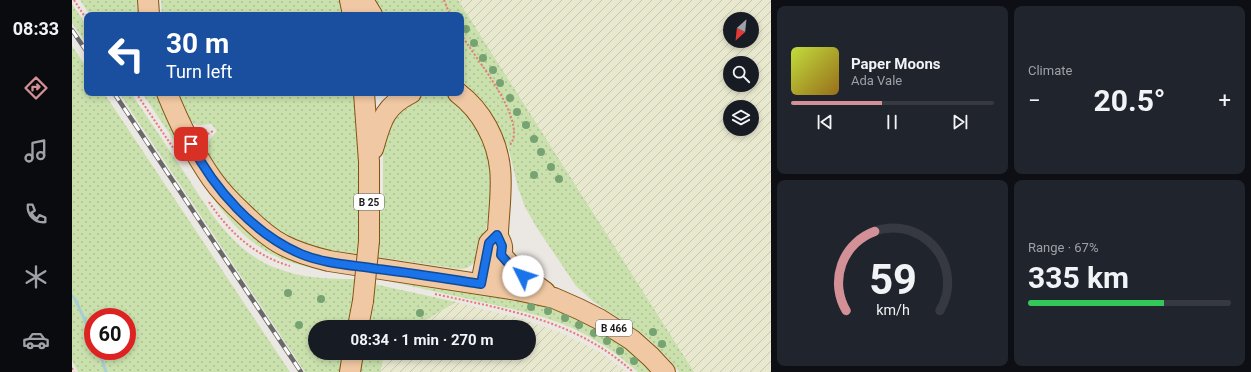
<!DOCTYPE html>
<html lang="en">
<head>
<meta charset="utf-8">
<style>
  body { margin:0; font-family:Roboto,sans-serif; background:#20242c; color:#f1f3f6; height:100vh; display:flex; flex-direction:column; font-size:15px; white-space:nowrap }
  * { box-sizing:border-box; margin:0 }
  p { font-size:13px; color:#9ea1a6 }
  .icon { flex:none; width:22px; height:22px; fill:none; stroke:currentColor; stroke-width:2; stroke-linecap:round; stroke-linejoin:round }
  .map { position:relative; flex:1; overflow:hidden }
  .sheet { display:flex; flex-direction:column; gap:6px; padding:6px; background:#0d0f14; width:480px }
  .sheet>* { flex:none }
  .hud { position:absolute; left:12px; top:12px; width:380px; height:84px; border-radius:8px; box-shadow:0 2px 6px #0003; background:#1a4fa0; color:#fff; overflow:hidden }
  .needle { width:26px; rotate:207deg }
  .buttons { position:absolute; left:651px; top:12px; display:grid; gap:8px }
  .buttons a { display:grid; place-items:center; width:36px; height:36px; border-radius:50%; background:#171b24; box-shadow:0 2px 6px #0003; font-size:20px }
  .speed { position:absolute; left:12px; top:308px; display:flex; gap:8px; font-size:20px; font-weight:700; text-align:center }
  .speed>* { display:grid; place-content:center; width:52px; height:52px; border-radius:50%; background:#171b24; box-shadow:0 2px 6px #0003; line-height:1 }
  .speed .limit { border:6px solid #d22; background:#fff; color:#111 }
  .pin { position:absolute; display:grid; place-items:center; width:34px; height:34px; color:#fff; margin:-17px; border-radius:8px; box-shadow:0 2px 6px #0006 }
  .me { position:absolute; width:44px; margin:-22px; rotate:311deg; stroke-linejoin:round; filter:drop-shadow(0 0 3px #0008) }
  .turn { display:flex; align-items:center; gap:14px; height:84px; padding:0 16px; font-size:18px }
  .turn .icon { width:52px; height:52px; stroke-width:2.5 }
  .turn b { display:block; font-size:28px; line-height:34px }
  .big { font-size:30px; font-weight:700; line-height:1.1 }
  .sheet .widget { flex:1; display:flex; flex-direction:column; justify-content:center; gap:6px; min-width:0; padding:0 14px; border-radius:8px; background:#20242c }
  .sheet .dial { align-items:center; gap:0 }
  .dial svg { height:104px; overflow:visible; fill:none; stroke:#363941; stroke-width:7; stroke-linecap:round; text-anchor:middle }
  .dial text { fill:#f1f3f6; stroke:none }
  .song { display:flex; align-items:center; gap:12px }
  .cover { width:48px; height:48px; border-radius:6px; background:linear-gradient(135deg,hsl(70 70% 55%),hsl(40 70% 35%)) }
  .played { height:4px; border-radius:2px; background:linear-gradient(90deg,#d39097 45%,#363941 45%) }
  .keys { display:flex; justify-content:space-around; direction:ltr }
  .heat { display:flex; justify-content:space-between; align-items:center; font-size:22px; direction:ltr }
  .charge { height:6px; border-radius:3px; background:linear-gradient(90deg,#34c759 67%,#363941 0) }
  .sheet .tiles { flex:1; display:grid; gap:6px; grid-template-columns:repeat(2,1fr) }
  .trip { position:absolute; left:236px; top:320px; width:228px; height:40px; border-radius:20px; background:#171b24; box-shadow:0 2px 6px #0003; font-weight:700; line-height:40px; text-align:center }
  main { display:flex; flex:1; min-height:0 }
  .tabs { display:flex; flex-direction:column; width:72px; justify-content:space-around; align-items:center; background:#090b0e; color:#9ea1a6 }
  .tabs .icon { width:28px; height:28px }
  .tabs .current { color:#d39097 }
  .tabs b { font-size:18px; color:#f1f3f6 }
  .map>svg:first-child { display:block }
  .farmland { fill:url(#farmland-furrows); fill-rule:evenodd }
  .grass { fill:url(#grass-dots); fill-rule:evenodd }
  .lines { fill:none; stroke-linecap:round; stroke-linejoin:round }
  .stream { stroke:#a7ced4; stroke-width:3 }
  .primary-casing { stroke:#815311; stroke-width:22 }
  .path { stroke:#e87976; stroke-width:2; stroke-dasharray:2 2; stroke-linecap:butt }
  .primary { stroke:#f0c8a3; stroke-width:20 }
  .rail-casing { stroke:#696969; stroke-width:4.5 }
  .rail { stroke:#fff; stroke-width:3; stroke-dasharray:9; stroke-linecap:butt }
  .primary-bridge-casing { stroke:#815311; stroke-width:22; stroke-linecap:butt }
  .primary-bridge { stroke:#f0c8a3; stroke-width:20 }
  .tree { fill:#77a373 }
  .route-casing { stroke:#114b97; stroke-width:10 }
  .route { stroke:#1a73e8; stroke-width:7 }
  .labels { text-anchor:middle; stroke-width:3; stroke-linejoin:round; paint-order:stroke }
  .shield { fill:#fff; stroke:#5f5f5f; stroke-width:1 }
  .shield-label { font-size:10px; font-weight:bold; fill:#1b1b1b }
</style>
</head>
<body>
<main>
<nav class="tabs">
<b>08:33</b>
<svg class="icon current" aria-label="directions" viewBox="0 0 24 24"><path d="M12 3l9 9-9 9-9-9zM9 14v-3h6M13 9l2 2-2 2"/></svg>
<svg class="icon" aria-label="music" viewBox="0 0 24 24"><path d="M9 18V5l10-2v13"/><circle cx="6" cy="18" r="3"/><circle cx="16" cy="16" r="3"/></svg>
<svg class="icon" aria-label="phone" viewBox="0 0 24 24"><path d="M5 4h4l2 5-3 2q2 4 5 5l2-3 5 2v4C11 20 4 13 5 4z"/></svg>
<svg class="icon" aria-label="climate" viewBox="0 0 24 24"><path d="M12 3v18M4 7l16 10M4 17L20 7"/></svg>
<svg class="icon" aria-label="car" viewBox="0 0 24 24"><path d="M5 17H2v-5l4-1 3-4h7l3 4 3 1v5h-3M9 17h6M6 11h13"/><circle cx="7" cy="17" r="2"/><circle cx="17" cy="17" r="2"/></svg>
</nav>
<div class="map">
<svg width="699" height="372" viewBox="0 0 699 372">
  <defs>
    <pattern id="farmland-furrows" width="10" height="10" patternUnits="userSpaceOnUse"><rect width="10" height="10" fill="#e8e8cf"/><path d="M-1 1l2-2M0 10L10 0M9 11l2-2" fill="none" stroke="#c6c6b1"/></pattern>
    <pattern id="grass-dots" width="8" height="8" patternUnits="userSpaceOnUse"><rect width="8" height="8" fill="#cae0ad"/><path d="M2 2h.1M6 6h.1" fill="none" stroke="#adc094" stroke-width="1.8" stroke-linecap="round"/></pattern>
  </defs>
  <rect width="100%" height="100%" fill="#ebe7e2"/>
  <g class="farmland">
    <path d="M386,0h313v372h-77zM658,19h22v22h-22zM658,63h22v22h-22zM658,107h22v22h-22z"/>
    <polygon points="384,302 451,319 492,334 528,352 555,372 308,372 313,353 457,353 457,327 342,327"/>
  </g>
  <g class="grass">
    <polygon points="8,0 65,0 66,15 18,15"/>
    <polygon points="89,0 275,0 277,15 90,15"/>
    <polygon points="300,0 386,0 622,372 607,372 595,357 574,337 553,322 522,302 504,286 465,228 453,207 446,188 437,150 428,131 417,113 389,84 389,15 308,15"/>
    <polygon points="0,4 15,26 15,45 0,23"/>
    <path d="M0,46l15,22v25h17l186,279h-212l-6,-12zM21,317h34v34h-34z"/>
    <path d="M47,93h12c17,25 34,51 51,76 25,38 49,82 94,99 25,10 52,11 78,11l-2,21 4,1 -5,26h-36v26h31l-4,19h-37z"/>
    <path d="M70,93h17l34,70 127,106c-17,-3 -34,-7 -49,-15 -37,-20 -59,-57 -81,-90 -16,-24 -32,-47 -48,-71z"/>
    <path d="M106,93h179l5,147h-3l-2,16 -35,-6 -21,-7 -20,-10 -22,-16 -21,-18 -35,-49 5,-8 9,-11 -6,-7c-4,0 -12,2 -16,0 -8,-3 -14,-23 -17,-31z"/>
    <polygon points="331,93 371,93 378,98 393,112 407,133 417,155 421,174 420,196 413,234 407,254 401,264 395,268 388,269 305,257 304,232 311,202 311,141"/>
    <path d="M303,278l158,24c32,8 68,25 94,45 10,7 18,17 27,25h-16c-20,-18 -42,-33 -66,-44 -28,-13 -60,-19 -90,-26 -36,-8 -72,-16 -107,-24z"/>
    <polygon points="302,284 384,302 342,327 293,327"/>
    <polygon points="288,353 313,353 308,372 284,372"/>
  </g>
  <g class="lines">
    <g class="stream">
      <polyline points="0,296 3,299 21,338"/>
      <polyline points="27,351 34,372"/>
    </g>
    <g class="primary-casing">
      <g id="primary">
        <polyline points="76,0 77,15"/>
        <polyline points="278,0 281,15"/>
        <polyline points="291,0 300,15"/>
        <path d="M95,93c12,30 27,60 45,86 9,13 21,25 33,36 11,11 24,23 38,30 15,8 30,12 46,16l188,29 37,8 25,11 20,10 33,21 19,17 14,15"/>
        <polyline points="292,93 297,162 297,241"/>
        <path d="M386,93c12,9 22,21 29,34 20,37 13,66 11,105 -1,6 4,10 4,15 1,3 -1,8 -1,12 -2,9 -3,18 -4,27"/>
        <path d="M301,149c8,-27 10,-42 38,-56"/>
        <polyline points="429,255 444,271 473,292"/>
        <polyline points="409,284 417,243 425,235"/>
        <polyline points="286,327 291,301"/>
        <polyline points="278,372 281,353"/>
      </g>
    </g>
    <g class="path">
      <polyline points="2,0 15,20"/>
      <polyline points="372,0 378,15"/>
      <path d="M389,34c13,23 68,87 49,111"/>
      <polyline points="64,93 106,155"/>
      <polyline points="132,136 141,131"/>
      <path d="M137,202c20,30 46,54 81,64"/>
      <path d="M363,294c72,16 141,26 198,78"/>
      <polyline points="0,368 2,372"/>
    </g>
    <use href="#primary" class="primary"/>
    <g class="rail-casing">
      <g id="rail">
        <polyline points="0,30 15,52"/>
        <polyline points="42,93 229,372"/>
      </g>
    </g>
    <use href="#rail" class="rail"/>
    <g class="primary-bridge-casing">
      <polyline id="primary-bridge" points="291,301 297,241"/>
    </g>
    <use href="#primary-bridge" class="primary-bridge"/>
  </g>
  <g class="tree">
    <circle cx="394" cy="29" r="4"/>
    <circle cx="402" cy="43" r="4"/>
    <circle cx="411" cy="58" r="4"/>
    <circle cx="421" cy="70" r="4"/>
    <circle cx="428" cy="83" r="4"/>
    <circle cx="438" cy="98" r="4"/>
    <circle cx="445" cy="112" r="4"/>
    <circle cx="454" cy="125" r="4"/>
    <circle cx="462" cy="139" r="4"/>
    <circle cx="469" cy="152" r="4"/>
    <circle cx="479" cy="167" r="4"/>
    <circle cx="462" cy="175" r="4"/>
    <circle cx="487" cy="179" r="4"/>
    <circle cx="216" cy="293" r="4"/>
    <circle cx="249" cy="299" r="4"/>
    <circle cx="459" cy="307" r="4"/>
    <circle cx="476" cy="311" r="4"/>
    <circle cx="348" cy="313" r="4"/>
    <circle cx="493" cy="318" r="4"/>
    <circle cx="227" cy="325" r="4"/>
    <circle cx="507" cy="325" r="4"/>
    <circle cx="581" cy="332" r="4"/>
    <circle cx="522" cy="333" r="4"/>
    <circle cx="535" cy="341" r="4"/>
    <circle cx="590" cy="344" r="4"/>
    <circle cx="548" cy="351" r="4"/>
    <circle cx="562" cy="361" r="4"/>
  </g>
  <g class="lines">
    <g class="route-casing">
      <path id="route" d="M119,144c23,45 63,90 110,110 24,10 52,11 77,15 35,4 69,10 103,15l8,-41 8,-8 5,11 -1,9 7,8 15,13"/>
    </g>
    <use href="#route" class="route"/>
  </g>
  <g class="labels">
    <g class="shield">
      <rect x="282" y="194" width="30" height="16" rx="3"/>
      <rect x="524" y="320" width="36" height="16" rx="3"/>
    </g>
    <g class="shield-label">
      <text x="297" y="206">B 25</text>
      <text x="542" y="332">B 466</text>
    </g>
  </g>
</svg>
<div class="buttons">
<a><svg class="needle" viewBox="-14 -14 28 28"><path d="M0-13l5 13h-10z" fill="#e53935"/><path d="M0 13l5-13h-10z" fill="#9ea1a6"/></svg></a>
<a><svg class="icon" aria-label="search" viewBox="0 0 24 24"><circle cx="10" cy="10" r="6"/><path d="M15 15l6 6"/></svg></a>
<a><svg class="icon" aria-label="layers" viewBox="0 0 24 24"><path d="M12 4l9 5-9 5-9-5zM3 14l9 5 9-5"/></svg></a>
</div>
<div class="speed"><div class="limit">60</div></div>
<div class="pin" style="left:119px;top:144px;background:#d93025"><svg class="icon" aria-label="arrive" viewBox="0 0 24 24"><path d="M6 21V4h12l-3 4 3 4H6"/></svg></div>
<svg class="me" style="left:451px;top:276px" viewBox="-20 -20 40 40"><circle r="19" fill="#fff"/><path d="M0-13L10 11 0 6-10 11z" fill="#1a73e8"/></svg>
<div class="trip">08:34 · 1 min · 270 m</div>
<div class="hud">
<div class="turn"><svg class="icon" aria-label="left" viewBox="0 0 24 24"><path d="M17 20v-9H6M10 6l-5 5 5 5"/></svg><div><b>30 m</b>Turn left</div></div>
</div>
</div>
<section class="sheet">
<div class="tiles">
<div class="widget">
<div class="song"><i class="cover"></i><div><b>Paper Moons</b><p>Ada Vale</p></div></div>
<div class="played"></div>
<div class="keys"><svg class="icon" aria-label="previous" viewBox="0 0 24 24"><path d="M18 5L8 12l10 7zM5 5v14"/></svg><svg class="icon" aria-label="pause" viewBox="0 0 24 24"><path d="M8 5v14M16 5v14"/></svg><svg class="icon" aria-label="next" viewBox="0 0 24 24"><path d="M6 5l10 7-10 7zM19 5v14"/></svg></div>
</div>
<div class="widget"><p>Climate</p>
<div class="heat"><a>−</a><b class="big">20.5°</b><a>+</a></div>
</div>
<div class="widget dial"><svg viewBox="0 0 100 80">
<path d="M14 69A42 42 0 1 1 86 69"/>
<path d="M14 69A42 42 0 0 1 36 8" stroke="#d39097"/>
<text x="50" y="56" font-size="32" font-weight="700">59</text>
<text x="50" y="72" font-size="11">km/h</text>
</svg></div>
<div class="widget"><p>Range · 67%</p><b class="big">335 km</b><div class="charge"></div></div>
</div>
</section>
</main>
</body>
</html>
